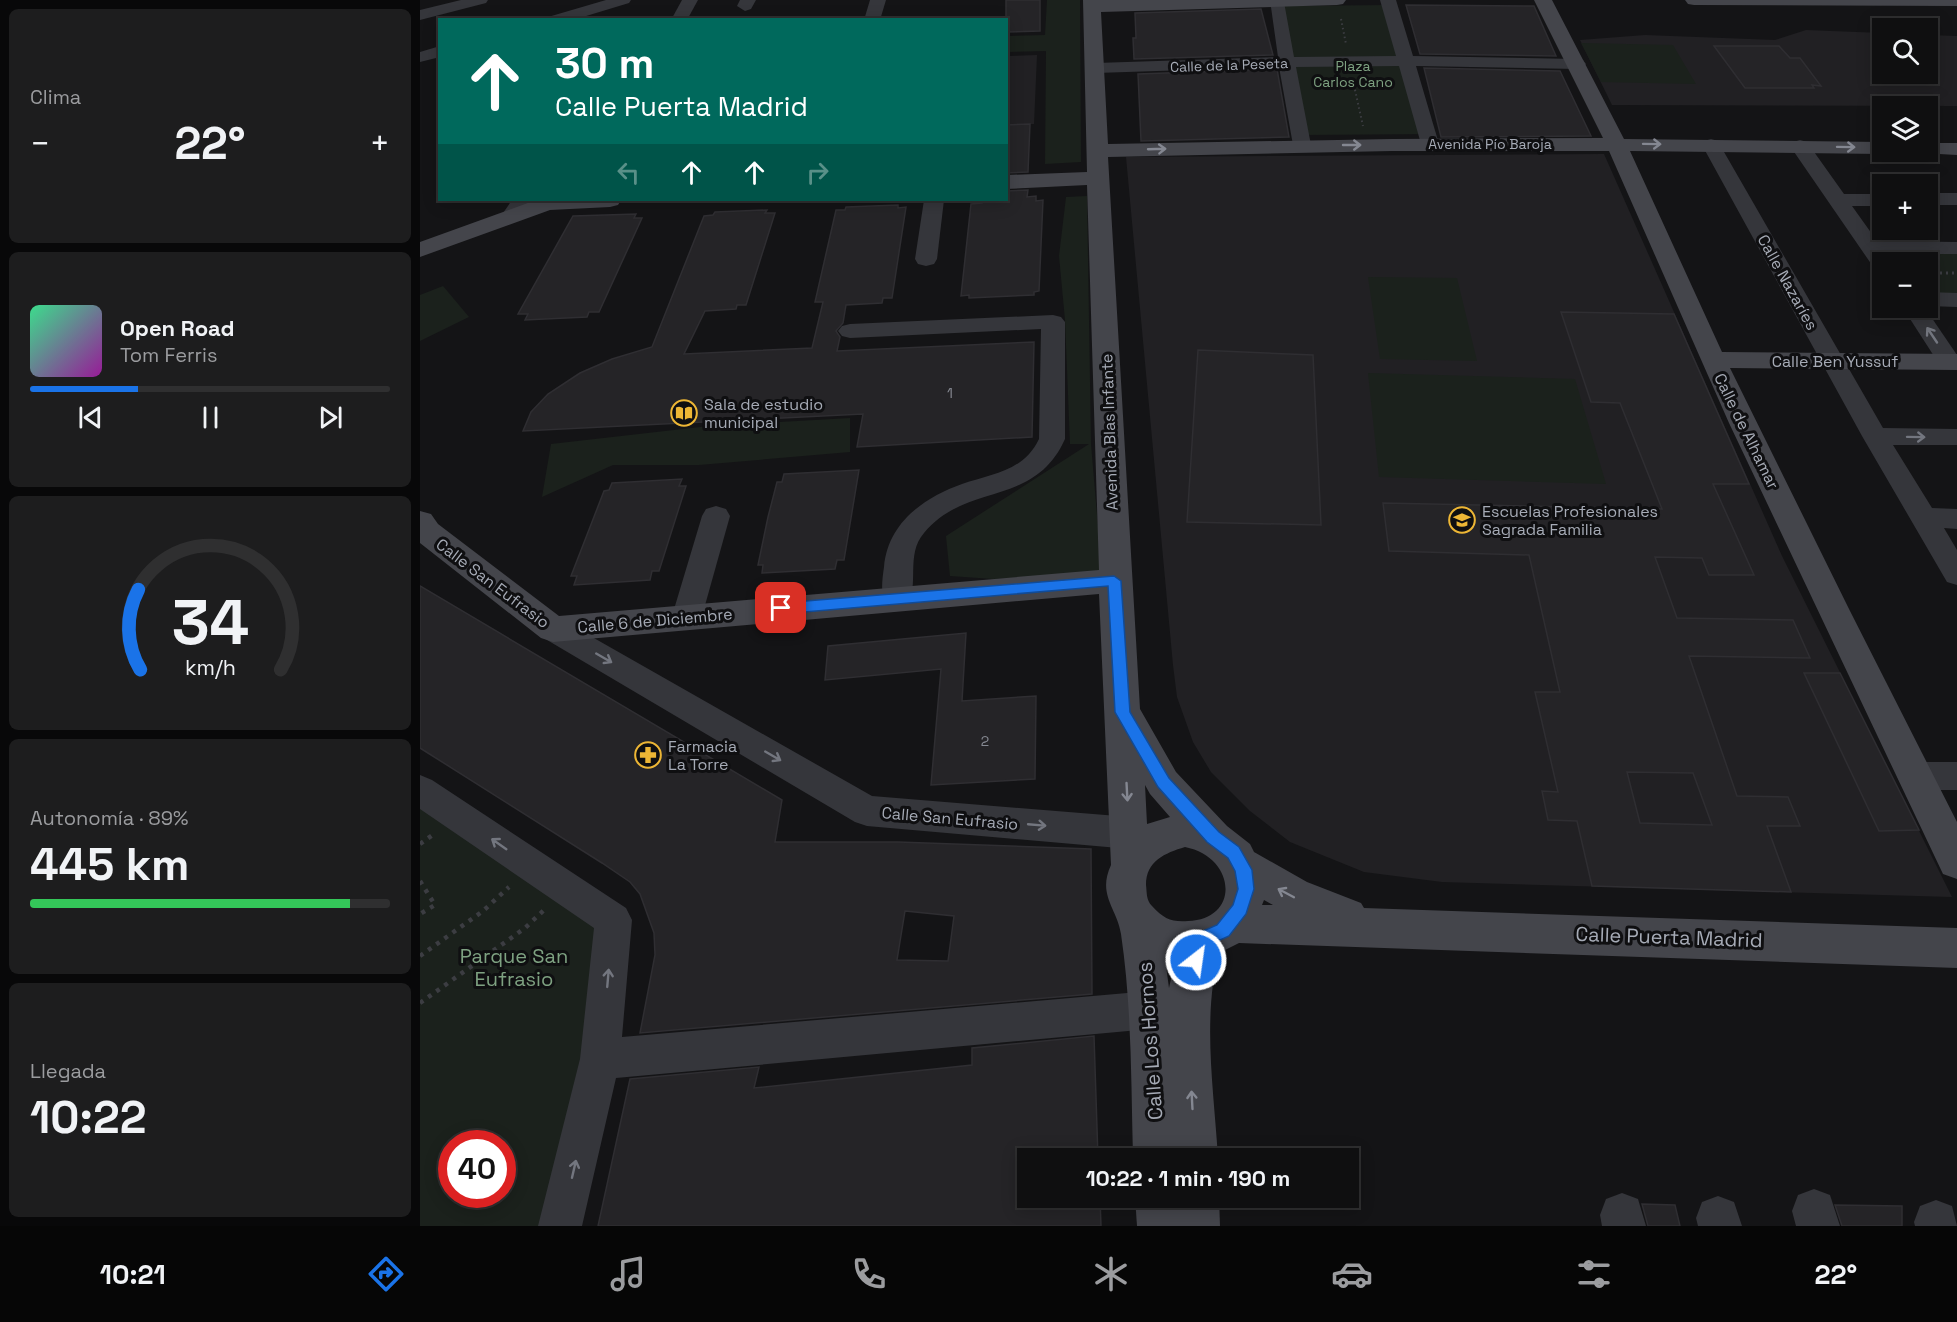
<!DOCTYPE html>
<html lang="es">
<head>
<meta charset="utf-8">
<style>
  body { margin:0; font-family:"Space Grotesk",sans-serif; background:#1d1d1e; color:#f1f3f6; height:100vh; display:flex; flex-direction:column; font-size:22px; white-space:nowrap }
  * { box-sizing:border-box; margin:0 }
  p { font-size:20px; color:#9b9c9f }
  .icon { flex:none; width:33px; height:33px; fill:none; stroke:currentColor; stroke-width:2; stroke-linecap:round; stroke-linejoin:round }
  .map { position:relative; flex:1; overflow:hidden }
  .drawer { display:flex; flex-direction:column; gap:9px; padding:9px; background:#080809; width:420px }
  .drawer>* { flex:none }
  .hud { position:absolute; left:18px; top:18px; width:570px; height:183px; border-radius:0px; box-shadow:0 3px 15px #0003,0 0 0 2px #2f2f30; background:#00695c; color:#fff; overflow:hidden }
  .controls { position:absolute; left:1452px; top:18px; display:grid; gap:12px }
  .controls a { display:grid; place-items:center; width:66px; height:66px; border-radius:0px; background:#0f0f10; box-shadow:0 3px 15px #0003,0 0 0 2px #2f2f30; font-size:30px }
  .speed { position:absolute; left:18px; top:1130px; display:flex; gap:12px; font-size:30px; font-weight:700; text-align:center }
  .speed>* { display:grid; place-content:center; width:78px; height:78px; border-radius:50%; background:#0f0f10; box-shadow:0 3px 15px #0003,0 0 0 2px #2f2f30; line-height:1 }
  .speed .limit { border:9px solid #d22; background:#fff; color:#111 }
  .pin { position:absolute; display:grid; place-items:center; width:51px; height:51px; color:#fff; margin:-26px; border-radius:12px; box-shadow:0 3px 9px #0006 }
  .me { position:absolute; width:66px; margin:-33px; rotate:30deg; stroke-linejoin:round; filter:drop-shadow(0 0 4px #0008) }
  .turn { display:flex; align-items:center; gap:21px; height:126px; padding:0 18px; font-size:27px }
  .turn .icon { width:78px; height:78px; stroke-width:2.5 }
  .turn b { display:block; font-size:42px; line-height:51px }
  .lanes { display:flex; align-items:center; height:57px; padding:0 18px; background:#0003; justify-content:center; gap:30px; direction:ltr }
  .lanes .off { opacity:.35 }
  .big { font-size:45px; font-weight:600; line-height:1.1 }
  .drawer .card { flex:1; display:flex; flex-direction:column; justify-content:center; gap:9px; min-width:0; padding:0 21px; border-radius:9px; background:#1d1d1e }
  .drawer .dial { align-items:center; gap:0 }
  .dial svg { height:156px; overflow:visible; fill:none; stroke:#2f2f30; stroke-width:7; stroke-linecap:round; text-anchor:middle }
  .dial text { fill:#f1f3f6; stroke:none }
  .song { display:flex; align-items:center; gap:18px }
  .cover { width:72px; height:72px; border-radius:9px; background:linear-gradient(135deg,hsl(150 70% 55%),hsl(300 70% 35%)) }
  .played { height:6px; border-radius:3px; background:linear-gradient(90deg,#1a73e8 30%,#2f2f30 30%) }
  .keys { display:flex; justify-content:space-around; direction:ltr }
  .heat { display:flex; justify-content:space-between; align-items:center; font-size:33px; direction:ltr }
  .charge { height:9px; border-radius:4px; background:linear-gradient(90deg,#34c759 89%,#2f2f30 0) }
  .trip { position:absolute; left:597px; top:1148px; width:342px; height:60px; border-radius:0px; background:#0f0f10; box-shadow:0 3px 15px #0003,0 0 0 2px #2f2f30; font-weight:600; line-height:60px; text-align:center }
  .menu { display:flex; height:96px; justify-content:space-around; align-items:center; background:#060606; color:#9b9c9f }
  .menu .icon { width:42px; height:42px }
  .menu .selected { color:#1a73e8 }
  .menu b { font-size:27px; color:#f1f3f6 }
  main { display:flex; flex:1; min-height:0 }
  .map>svg:first-child { display:block }
  .built { fill:#212023 }
  .green { fill:#1b211c; fill-rule:evenodd }
  .building { fill:#252427; stroke:#2f2e32; stroke-width:1.5; fill-rule:evenodd }
  .lines { fill:none; stroke-linecap:round; stroke-linejoin:round }
  .path-far2 { stroke:#3c3d42; stroke-width:2; stroke-dasharray:1.5 3; stroke-linecap:butt }
  .path-far1 { stroke:#3c3d42; stroke-width:3; stroke-dasharray:2 4; stroke-linecap:butt }
  .path { stroke:#3c3d42; stroke-width:4.5; stroke-dasharray:4 6; stroke-linecap:butt }
  .street { fill:#35363b; fill-rule:evenodd }
  .secondary { fill:#44454b; fill-rule:evenodd }
  .oneway { stroke:#848791 }
  .oneway2 { stroke:#73767f }
  .route { fill:#1a73e8; stroke:#114b97; stroke-width:1.5 }
  .labels { text-anchor:middle; stroke-width:6; stroke-linejoin:round; paint-order:stroke }
  .far-street-label { font-size:14px; fill:#a6abb6; stroke:#0f0f11 }
  .far-park-label { font-size:14px; fill:#7ea181; stroke:#0f0f11 }
  .number-label { font-size:14px; fill:#868992 }
  .street-label { font-size:16px; fill:#a6abb6; stroke:#0f0f11 }
  .poi-label { font-size:16px; fill:#a6abb6; stroke:#0f0f11; text-anchor:start }
  .near-street-label { font-size:20px; fill:#a6abb6; stroke:#0f0f11 }
  .near-park-label { font-size:20px; fill:#7ea181; stroke:#0f0f11 }
</style>
</head>
<body>
<main>
<section class="drawer">
<div class="card"><p>Clima</p>
<div class="heat"><a>−</a><b class="big">22°</b><a>+</a></div>
</div>
<div class="card">
<div class="song"><i class="cover"></i><div><b>Open Road</b><p>Tom Ferris</p></div></div>
<div class="played"></div>
<div class="keys"><svg class="icon" aria-label="previous" viewBox="0 0 24 24"><path d="M18 5L8 12l10 7zM5 5v14"/></svg><svg class="icon" aria-label="pause" viewBox="0 0 24 24"><path d="M8 5v14M16 5v14"/></svg><svg class="icon" aria-label="next" viewBox="0 0 24 24"><path d="M6 5l10 7-10 7zM19 5v14"/></svg></div>
</div>
<div class="card dial"><svg viewBox="0 0 100 80">
<path d="M14 69A42 42 0 1 1 86 69"/>
<path d="M14 69A42 42 0 0 1 13 28" stroke="#1a73e8"/>
<text x="50" y="56" font-size="32" font-weight="700">34</text>
<text x="50" y="72" font-size="11">km/h</text>
</svg></div>
<div class="card"><p>Autonomía · 89%</p><b class="big">445 km</b><div class="charge"></div></div>
<div class="card"><p>Llegada</p><b class="big">10:22</b></div>
</section>
<div class="map">
<svg width="1537" height="1226" viewBox="0 0 1537 1226">
  <rect width="100%" height="100%" fill="#141416"/>
  <g class="built">
    <polygon points="1386,30 1462,33 1462,74 1508,74 1508,35 1537,36 1537,106 1192,105 1160,40 1225,35 1355,40"/>
    <polygon points="617,55 614,124 587,125 587,56"/>
    <polygon points="1184,154 1362,556 1532,897 1022,882 944,872 870,842 830,811 791,772 773,742 757,697 753,665 706,157"/>
  </g>
  <g class="green">
    <polygon points="627,0 660,0 661,162 625,164 626,51 587,52 587,36 625,35"/>
    <polygon points="972,5 1016,134 883,135 861,6"/>
    <polygon points="1161,43 1253,45 1276,84 1181,82"/>
    <polygon points="667,196 671,444 682,574 573,579 530,576 526,536 669,444 650,444 645,320 639,256 646,197"/>
    <polygon points="1470,253 1537,254 1537,293 1508,293 1508,262 1477,262"/>
    <polygon points="948,277 1037,278 1057,361 960,359"/>
    <polygon points="23,286 49,317 0,341 0,295"/>
    <polygon points="948,373 1155,379 1186,484 959,477"/>
    <polygon points="430,418 430,452 279,465 193,465 122,497 131,444 289,426"/>
    <path d="M0,790l193,130 -53,306h-140zM32,1143h50v51h-50z"/>
  </g>
  <g class="building">
    <polygon points="586,0 620,0 620,31 586,32"/>
    <polygon points="986,5 1114,6 1136,56 1000,54"/>
    <polygon points="841,9 853,55 714,59 713,38 716,38 715,13"/>
    <polygon points="1294,46 1359,46 1370,58 1380,58 1401,86 1392,85 1394,88 1325,88"/>
    <polygon points="1004,68 1140,71 1171,136 1021,137"/>
    <polygon points="857,69 869,137 721,141 718,74"/>
    <polygon points="610,124 608,172 586,173 586,125"/>
    <polygon points="608,190 607,197 616,196 616,201 623,200 619,291 614,292 614,295 549,298 549,295 541,296 551,204 562,203 562,200 586,200 586,191"/>
    <polygon points="478,205 478,208 486,207 472,298 463,298 462,303 426,305 423,323 416,331 420,337 417,351 614,342 612,437 437,447 443,414 103,431 111,412 128,394 160,373 192,359 232,347 284,216 293,215 295,212 347,210 345,213 355,213 326,305 317,305 316,309 285,311 264,354 392,348 403,302 395,302 416,210 425,210 426,207"/>
    <polygon points="216,214 214,218 222,218 179,312 169,312 167,317 105,320 108,314 98,314 153,216"/>
    <path d="M1141,312l113,2 75,170h-36l41,91h-45l-7,-17 -47,-1 22,61 116,2 17,38 -121,-2 48,140 51,1 12,29h-33l24,66 -199,-6 -15,-65 -29,-1 -6,-29 16,1 -23,-100h25l-31,-137 -140,-4 -6,-48 279,6 -42,-106 -29,-1zM1207,772l66,1 19,52 -72,-2z"/>
    <polygon points="778,350 893,355 901,525 767,522"/>
    <polygon points="439,470 424,560 417,560 415,569 342,573 343,565 338,565 348,517 357,482 362,482 364,474"/>
    <polygon points="262,479 259,486 266,486 239,571 232,571 230,580 154,585 157,576 151,576 184,491 189,490 192,483"/>
    <path d="M0,586l362,214 -7,42h123l193,7 1,145 -452,39 15,-78 -1,-22 -14,-39 -10,-12 -28,-19 -182,-115zM485,911l49,5 -6,45 -51,-1z"/>
    <polygon points="546,633 542,701 616,696 615,779 511,785 521,669 405,680 408,646"/>
    <polygon points="1384,673 1420,673 1499,830 1459,831"/>
    <polygon points="674,1036 678,1158 608,1158 608,1197 680,1197 681,1226 178,1226 210,1079 339,1067 334,1088 552,1065 552,1048"/>
    <polygon points="1222,1204 1255,1205 1260,1226 1228,1226"/>
    <polygon points="1415,1205 1482,1206 1482,1226 1422,1226"/>
  </g>
  <g class="lines">
    <g class="path-far2">
      <polyline points="921,19 926,44"/>
      <polyline points="933,81 943,126"/>
    </g>
    <polyline class="path-far1" points="1508,273 1537,273"/>
    <g class="path">
      <polyline points="0,844 14,834"/>
      <polyline points="0,881 15,905 0,914"/>
      <polyline points="0,956 63,911 89,887"/>
      <polyline points="0,1003 105,928 124,910"/>
    </g>
    <g class="street">
      <polygon points="41,0 68,0 66,3 0,20 0,10"/>
      <polygon points="186,0 211,0 209,3 153,20 126,20 128,17"/>
      <polygon points="262,0 278,0 267,20 251,20"/>
      <polygon points="320,0 336,0 331,9 325,11 317,6"/>
      <polygon points="450,0 466,0 460,20 444,20"/>
      <polygon points="850,0 864,2 874,57 976,56 960,0 976,0 993,56 1157,59 1163,60 1166,64 1163,68 1157,69 996,66 1019,144 1017,148 1003,148 1001,144 979,66 876,67 891,145 889,149 875,149 873,145 859,67 676,73 670,72 667,68 670,64 676,63 858,57"/>
      <polygon points="20,46 20,57 0,62 0,52"/>
      <polygon points="1291,139 1298,141 1300,145 1463,428 1537,429 1537,445 1473,445 1512,508 1537,509 1537,529 1524,528 1537,550 1537,585 1527,582 1442,436 1282,145 1284,141"/>
      <polygon points="1380,140 1387,142 1424,194 1462,194 1462,206 1432,206 1457,241 1537,242 1537,254 1466,254 1473,262 1462,262 1462,269 1454,268 1370,146 1373,142"/>
      <rect x="1508" y="193" width="29" height="12"/>
      <polygon points="92,200 112,200 98,220 91,222 84,220 81,216"/>
      <polygon points="504,200 524,200 517,259 514,264 506,266 498,264 495,259"/>
      <polygon points="1508,292 1537,293 1537,307 1508,306"/>
      <polygon points="1483,308 1505,308 1537,355 1537,368 1530,369 1521,367"/>
      <path d="M633,315l8,2 4,5v117c-31,69 -98,42 -141,94 -19,22 -4,52 -17,75l-10,3 -10,-3c-7,-12 -5,-27 -3,-41 4,-44 39,-69 78,-83 30,-10 62,-13 77,-45l2,-110 -191,9 -8,-2 -4,-5 4,-5 8,-2z"/>
      <polygon points="296,506 306,509 310,516 282,616 278,624 267,627 256,624 252,616 282,516 286,509"/>
      <polygon points="133,617 144,621 452,796 710,817 722,822 728,833 722,844 710,849 447,826 435,822 122,637 118,629 122,621"/>
      <polygon points="1494,762 1537,762 1537,790 1494,790 1482,786 1477,776 1482,766"/>
      <polygon points="0,775 12,780 206,908 212,920 202,1037 730,991 744,996 750,1010 744,1024 730,1029 196,1078 162,1226 118,1226 160,1059 174,928 0,809"/>
      <polygon points="1394,1189 1410,1195 1420,1226 1376,1226 1372,1211 1378,1195"/>
      <polygon points="1202,1193 1218,1199 1226,1226 1182,1226 1180,1215 1186,1199"/>
      <polygon points="1298,1196 1314,1202 1322,1226 1278,1226 1276,1218 1282,1202"/>
      <polygon points="1516,1200 1532,1206 1537,1226 1495,1226 1494,1222 1500,1206"/>
    </g>
    <g class="secondary">
      <path d="M663,0h263l-3,4 -6,1 -236,7 7,132 284,-5 211,-1 -69,-138h18l72,139 258,3v10h7l-7,2 -252,-3 92,201 235,2v16l-227,-2 120,243 107,211v57l-14,-5 -214,-451 -120,-272h-217l-284,6 32,552 36,63 51,54 23,18 4,8 53,30 54,21 3,5 593,20v40l-718,-25 -20,10c-17,66 -5,137 -1,205h-85c-2,-74 -1,-150 -12,-224 -4,-26 -24,-39 -10,-69l-12,-271 -546,48 -12,-4 -121,-95v-32l11,3 7,10 121,92 540,-46 -12,-385 -81,4v-14l81,-3zM725,785l5,9 20,23 -23,7zM765,847c51,10 56,72 3,74 -17,1 -24,-2 -36,-15 -6,-6 -5,-13 -6,-21 0,-24 19,-32 39,-38zM844,900l9,5h-11zM745,958l10,3 -6,27z"/>
      <polygon points="1265,0 1537,0 1537,6 1274,5 1268,4"/>
      <polygon points="1508,143 1537,143 1537,155 1501,153 1499,152 1508,152"/>
      <polygon points="116,200 201,200 198,205 190,207 130,210 0,257 0,242"/>
      <polygon points="715,1197 799,1197 800,1226 717,1226"/>
    </g>
  </g>
  <defs><path id="oneway-shaft" d="M-6 0H5M1.5-3L5.5 0L1.5 3" fill="none" stroke-width="1.6" stroke-linecap="round" stroke-linejoin="round" transform="scale(1.5)"/></defs>
  <g class="oneway">
    <use href="#oneway-shaft" transform="translate(1232 144) rotate(1)"/>
    <use href="#oneway-shaft" transform="translate(932 145)"/>
    <use href="#oneway-shaft" transform="translate(1426 147) rotate(1)"/>
    <use href="#oneway-shaft" transform="translate(737 149) rotate(-2)"/>
    <use href="#oneway-shaft" transform="translate(707 792) rotate(87)"/>
    <use href="#oneway-shaft" transform="translate(866 893) rotate(-152)"/>
    <use href="#oneway-shaft" transform="translate(772 1100) rotate(-93)"/>
  </g>
  <g class="oneway2">
    <use href="#oneway-shaft" transform="translate(1512 335) rotate(-124)"/>
    <use href="#oneway-shaft" transform="translate(1496 437) rotate(1)"/>
    <use href="#oneway-shaft" transform="translate(184 658) rotate(30)"/>
    <use href="#oneway-shaft" transform="translate(353 756) rotate(30)"/>
    <use href="#oneway-shaft" transform="translate(617 825) rotate(5)"/>
    <use href="#oneway-shaft" transform="translate(79 844) rotate(-145)"/>
    <use href="#oneway-shaft" transform="translate(188 978) rotate(-85)"/>
    <use href="#oneway-shaft" transform="translate(154 1169) rotate(-77)"/>
  </g>
  <path class="route" d="M694,576l7,5 9,131 39,66 50,54 20,15 13,23 2,19 -8,25 -17,22 -20,9 -7,21 -6,3 -6,-3c-4,-9 1,-22 6,-32l21,-9 16,-20 5,-16 -3,-18 -7,-13 -21,-16 -49,-55 -43,-75 -7,-126 -327,28 -7,-6 7,-5z"/>
  <defs>
    <g id="library-ring" transform="scale(1.35)"><circle r="9.5" fill="#0f0f11" stroke="#edb635" stroke-width="1.5"/><path d="M-6-4Q-3-5.5-.7-3.5V5Q-3 3-6 4ZM6-4Q3-5.5 .7-3.5V5Q3 3 6 4Z" fill="#edb635"/></g>
    <g id="school-ring" transform="scale(1.35)"><circle r="9.5" fill="#0f0f11" stroke="#edb635" stroke-width="1.5"/><path d="M0-5L7-2L0 1L-7-2ZM-4 1L0 2.5L4 1V4Q0 6-4 4Z" fill="#edb635"/></g>
    <g id="pharmacy-ring" transform="scale(1.35)"><circle r="9.5" fill="#0f0f11" stroke="#edb635" stroke-width="1.5"/><path d="M-2-6h4v4h4v4h-4v4h-4v-4h-4v-4h4Z" fill="#edb635"/></g>
  </defs>
  <g fill-rule="evenodd">
    <use href="#library-ring" x="264" y="413"/>
    <use href="#school-ring" x="1042" y="520"/>
    <use href="#pharmacy-ring" x="228" y="755"/>
  </g>
  <g class="labels">
    <g class="far-street-label">
      <text transform="translate(809 65) rotate(-2)" y="5">Calle de la Peseta</text>
      <text x="1070" y="149">Avenida Pío Baroja</text>
    </g>
    <g class="far-park-label">
      <text x="933" y="71">Plaza<tspan x="933" dy="16">Carlos Cano</tspan></text>
    </g>
    <g class="number-label">
      <text x="530" y="398">1</text>
      <text x="565" y="746">2</text>
    </g>
    <g class="street-label">
      <text transform="translate(1368 282) rotate(61)" y="6">Calle Nazaríes</text>
      <text x="1415" y="367">Calle Ben Yussuf</text>
      <text transform="translate(1327 431) rotate(64)" y="6">Calle de Alhamar</text>
      <text transform="translate(689 432) rotate(-92)" y="6">Avenida Blas Infante</text>
      <text transform="translate(73 583) rotate(37)" y="6">Calle San Eufrasio</text>
      <text transform="translate(235 620) rotate(-5)" y="6">Calle 6 de Diciembre</text>
      <text transform="translate(530 818) rotate(5)" y="6">Calle San Eufrasio</text>
    </g>
    <g class="poi-label">
      <text x="284" y="410">Sala de estudio<tspan x="284" dy="18">municipal</tspan></text>
      <text x="1062" y="517">Escuelas Profesionales<tspan x="1062" dy="18">Sagrada Familia</tspan></text>
      <text x="248" y="752">Farmacia<tspan x="248" dy="18">La Torre</tspan></text>
    </g>
    <g class="near-street-label">
      <text transform="translate(1249 937) rotate(2)" y="7">Calle Puerta Madrid</text>
      <text transform="translate(730 1041) rotate(-94)" y="7">Calle Los Hornos</text>
    </g>
    <g class="near-park-label">
      <text x="94" y="963">Parque San<tspan x="94" dy="23">Eufrasio</tspan></text>
    </g>
  </g>
</svg>
<div class="controls">
<a><svg class="icon" aria-label="search" viewBox="0 0 24 24"><circle cx="10" cy="10" r="6"/><path d="M15 15l6 6"/></svg></a>
<a><svg class="icon" aria-label="layers" viewBox="0 0 24 24"><path d="M12 4l9 5-9 5-9-5zM3 14l9 5 9-5"/></svg></a>
<a>+</a>
<a>−</a>
</div>
<div class="speed"><div class="limit">40</div></div>
<div class="pin" style="left:361px;top:608px;background:#d93025"><svg class="icon" aria-label="arrive" viewBox="0 0 24 24"><path d="M6 21V4h12l-3 4 3 4H6"/></svg></div>
<svg class="me" style="left:776px;top:960px" viewBox="-20 -20 40 40"><circle r="17" fill="#1a73e8" stroke="#fff" stroke-width="3"/><path d="M0-11L8 9 0 5-8 9z" fill="#fff"/></svg>
<div class="trip">10:22 · 1 min · 190 m</div>
<div class="hud">
<div class="turn"><svg class="icon" aria-label="ahead" viewBox="0 0 24 24"><path d="M12 20V5M6 11l6-6 6 6"/></svg><div><b>30 m</b>Calle Puerta Madrid</div></div>
<div class="lanes"><svg class="icon off" aria-label="left" viewBox="0 0 24 24"><path d="M17 20v-9H6M10 6l-5 5 5 5"/></svg><svg class="icon" aria-label="ahead" viewBox="0 0 24 24"><path d="M12 20V5M6 11l6-6 6 6"/></svg><svg class="icon" aria-label="ahead" viewBox="0 0 24 24"><path d="M12 20V5M6 11l6-6 6 6"/></svg><svg class="icon off" aria-label="right" viewBox="0 0 24 24"><path d="M7 20v-9h11M14 6l5 5-5 5"/></svg></div>
</div>
</div>
</main>
<nav class="menu">
<b>10:21</b>
<svg class="icon selected" aria-label="directions" viewBox="0 0 24 24"><path d="M12 3l9 9-9 9-9-9zM9 14v-3h6M13 9l2 2-2 2"/></svg>
<svg class="icon" aria-label="music" viewBox="0 0 24 24"><path d="M9 18V5l10-2v13"/><circle cx="6" cy="18" r="3"/><circle cx="16" cy="16" r="3"/></svg>
<svg class="icon" aria-label="phone" viewBox="0 0 24 24"><path d="M5 4h4l2 5-3 2q2 4 5 5l2-3 5 2v4C11 20 4 13 5 4z"/></svg>
<svg class="icon" aria-label="climate" viewBox="0 0 24 24"><path d="M12 3v18M4 7l16 10M4 17L20 7"/></svg>
<svg class="icon" aria-label="car" viewBox="0 0 24 24"><path d="M5 17H2v-5l4-1 3-4h7l3 4 3 1v5h-3M9 17h6M6 11h13"/><circle cx="7" cy="17" r="2"/><circle cx="17" cy="17" r="2"/></svg>
<svg class="icon" aria-label="filters" viewBox="0 0 24 24"><path d="M4 7h16M4 17h16"/><circle cx="9" cy="7" r="2"/><circle cx="15" cy="17" r="2"/></svg>
<b>22°</b>
</nav>
</body>
</html>
